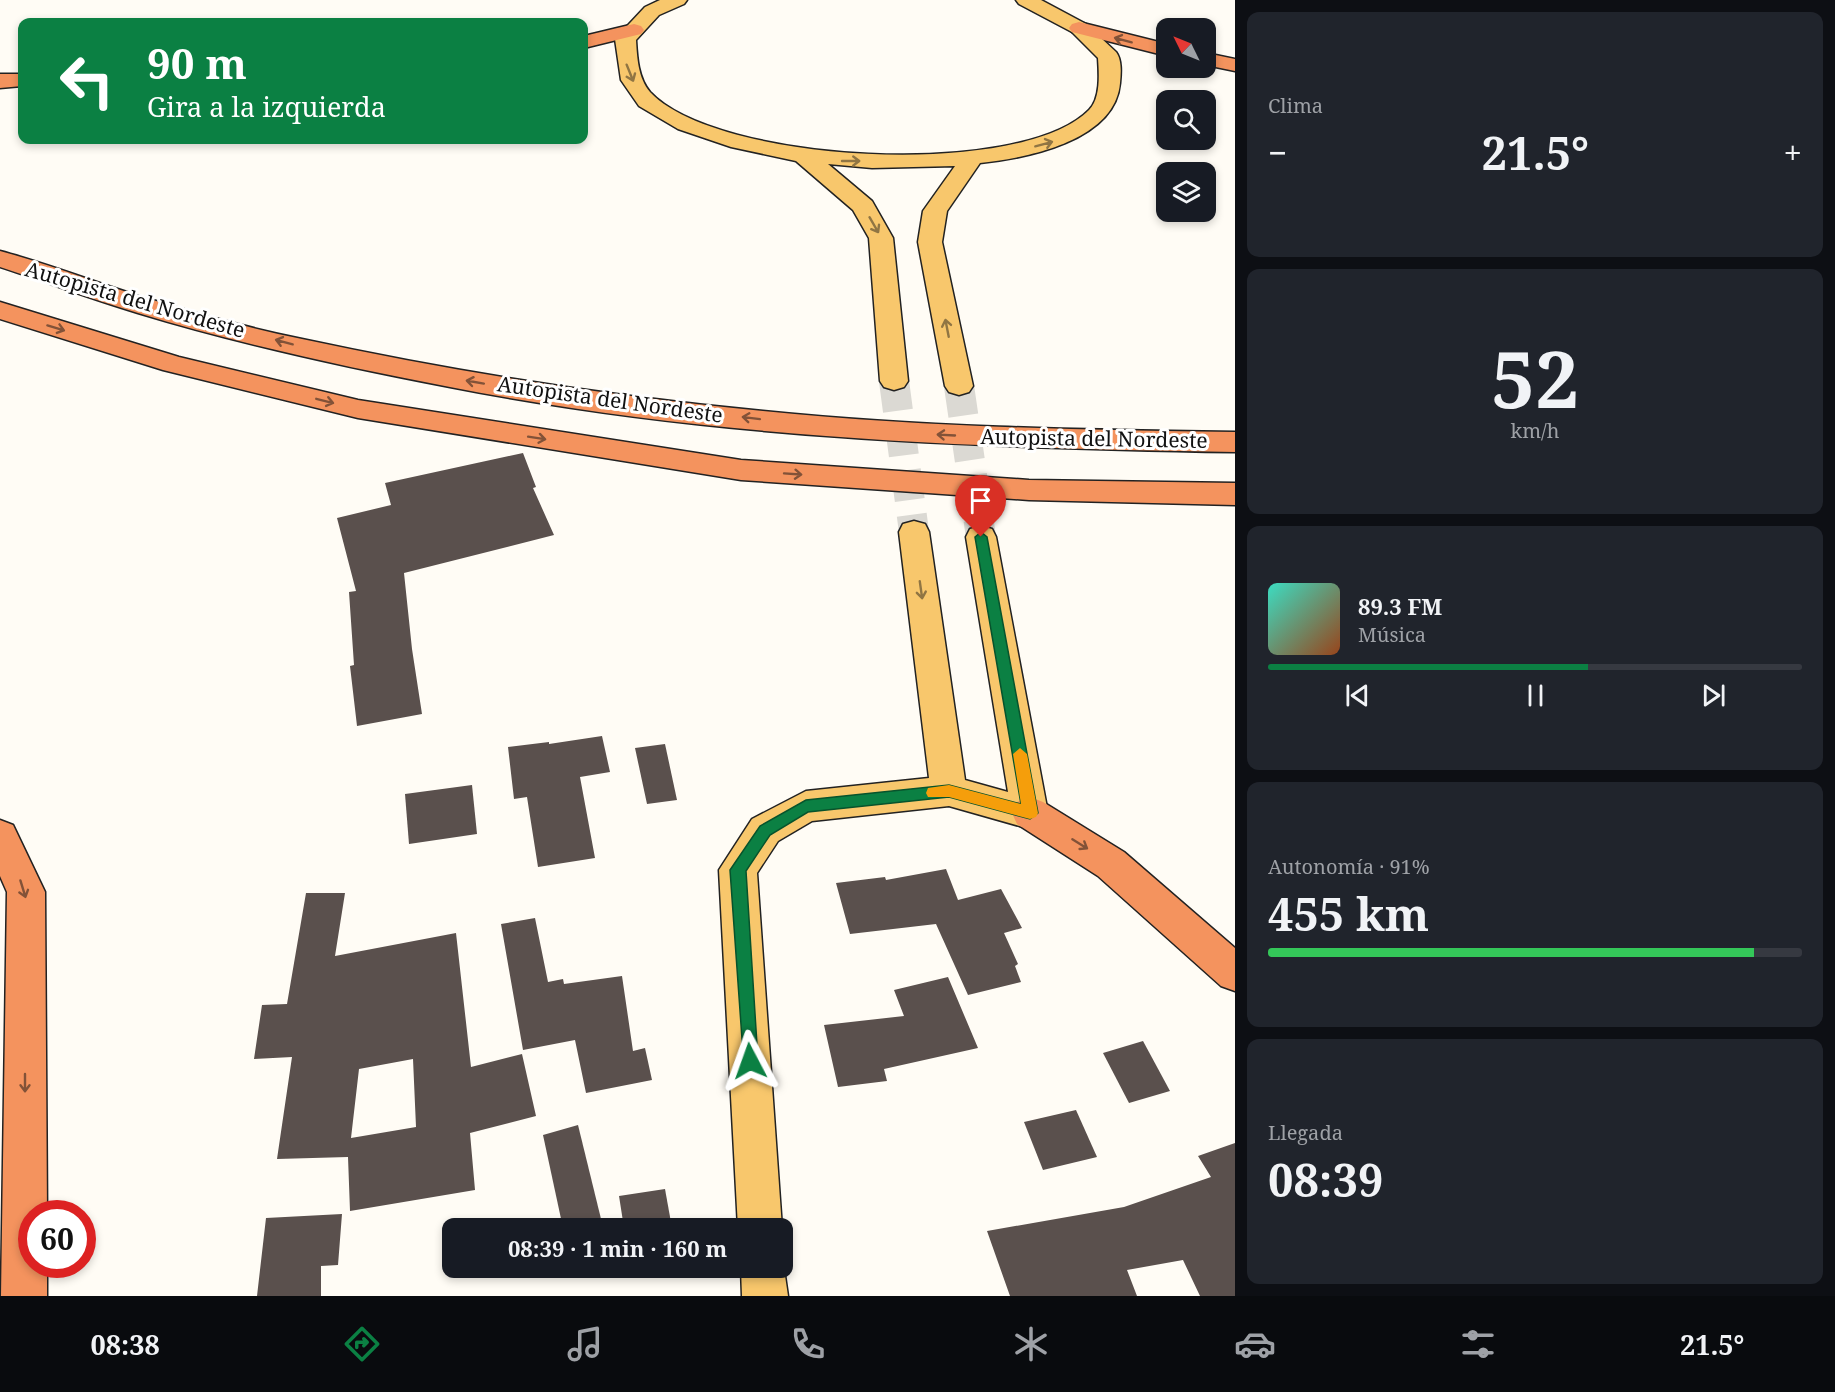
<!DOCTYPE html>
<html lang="es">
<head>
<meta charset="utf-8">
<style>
  body { margin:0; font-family:"Noto Serif",serif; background:#20242c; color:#f1f3f6; height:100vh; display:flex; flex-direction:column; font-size:22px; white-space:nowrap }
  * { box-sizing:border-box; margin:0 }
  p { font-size:20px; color:#9ea1a6 }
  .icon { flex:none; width:33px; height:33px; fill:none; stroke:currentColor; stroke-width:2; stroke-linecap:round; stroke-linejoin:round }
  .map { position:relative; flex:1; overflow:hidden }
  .side { display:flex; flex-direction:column; gap:12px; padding:12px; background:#0d0f14; width:600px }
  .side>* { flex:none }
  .top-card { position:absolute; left:18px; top:18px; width:570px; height:126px; border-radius:12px; box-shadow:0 3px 9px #0003; background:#0b8043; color:#fff; overflow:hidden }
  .needle { width:39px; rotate:313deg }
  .buttons { position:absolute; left:1156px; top:18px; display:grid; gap:12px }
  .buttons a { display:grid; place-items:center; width:60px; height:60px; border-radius:12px; background:#171b24; box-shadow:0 3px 9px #0003; font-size:30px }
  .speed { position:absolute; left:18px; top:1200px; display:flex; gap:12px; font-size:30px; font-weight:700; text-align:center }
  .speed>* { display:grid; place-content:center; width:78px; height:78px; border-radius:50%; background:#171b24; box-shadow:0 3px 9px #0003; line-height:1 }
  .speed .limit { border:9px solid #d22; background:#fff; color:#111 }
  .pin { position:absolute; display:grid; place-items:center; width:51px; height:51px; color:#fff; margin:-62px -26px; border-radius:50% 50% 50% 0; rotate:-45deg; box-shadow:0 0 6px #0007 }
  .pin .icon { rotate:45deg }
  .me { position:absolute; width:66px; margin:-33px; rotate:356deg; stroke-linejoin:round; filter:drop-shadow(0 0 4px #0008) }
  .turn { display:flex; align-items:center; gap:21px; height:126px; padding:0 30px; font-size:27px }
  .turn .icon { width:78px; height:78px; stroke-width:2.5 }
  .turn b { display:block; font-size:42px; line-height:51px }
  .big { font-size:45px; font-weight:700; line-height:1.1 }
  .side .card { flex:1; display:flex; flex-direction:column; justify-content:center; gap:9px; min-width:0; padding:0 21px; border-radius:12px; background:#20242c }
  .side .dial { align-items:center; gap:0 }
  .dial b { font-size:78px; line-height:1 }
  .song { display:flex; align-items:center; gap:18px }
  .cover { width:72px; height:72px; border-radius:9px; background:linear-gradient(135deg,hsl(170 70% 55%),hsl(20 70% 35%)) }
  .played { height:6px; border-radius:3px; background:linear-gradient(90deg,#0b8043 60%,#363941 60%) }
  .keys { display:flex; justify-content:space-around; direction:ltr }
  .heat { display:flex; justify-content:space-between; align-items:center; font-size:33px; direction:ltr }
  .charge { height:9px; border-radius:4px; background:linear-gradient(90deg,#34c759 91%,#363941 0) }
  .trip { position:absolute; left:442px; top:1218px; width:351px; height:60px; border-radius:12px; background:#171b24; box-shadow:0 3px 9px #0003; font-weight:700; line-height:60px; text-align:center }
  .tabs { display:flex; height:96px; justify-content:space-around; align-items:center; background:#090b0e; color:#9ea1a6 }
  .tabs .icon { width:42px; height:42px }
  .tabs .selected { color:#0b8043 }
  .tabs b { font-size:27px; color:#f1f3f6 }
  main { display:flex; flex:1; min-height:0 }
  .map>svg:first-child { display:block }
  .building { fill:#5a504d; fill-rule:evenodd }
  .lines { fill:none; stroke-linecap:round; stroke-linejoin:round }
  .primary-tunnel { stroke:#dbd9d3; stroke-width:30; stroke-dasharray:30 15; stroke-linecap:butt }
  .primary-casing { stroke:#222; stroke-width:3 }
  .motorway-casing { stroke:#222; stroke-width:3 }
  .primary { fill:#f8c76c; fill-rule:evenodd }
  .motorway { fill:#f4935e; fill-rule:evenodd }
  .oneway { stroke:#825238 }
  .oneway2 { stroke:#907543 }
  .route { fill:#0b8043; stroke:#07532c; stroke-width:1.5 }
  .slow { fill:#f59e0b }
  .labels { text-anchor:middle; stroke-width:6; stroke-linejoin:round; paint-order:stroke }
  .street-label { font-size:21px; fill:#111; stroke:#fff }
</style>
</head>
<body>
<main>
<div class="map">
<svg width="1235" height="1296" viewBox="0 0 1235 1296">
  <rect width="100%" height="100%" fill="#fffcf5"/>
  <g class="building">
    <polygon points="523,453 536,487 533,488 554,535 404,573 412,649 422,714 357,726 350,666 354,665 349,592 356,591 337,518 391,505 385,483"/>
    <polygon points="602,736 610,772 580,777 595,858 538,867 527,797 514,799 508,747 549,742 549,744"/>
    <polygon points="665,744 677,800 647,804 635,748"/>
    <polygon points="472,785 477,834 409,844 405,794"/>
    <polygon points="946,869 958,900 1001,889 1022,928 1004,933 1018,964 1015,966 1021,982 968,995 936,924 850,934 836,883 885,877 886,880"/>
    <path d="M306,893h39l-10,63 121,-23 15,134 51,-13 14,62 -66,17 5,57 -125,21 -2,-54 -71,2 15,-102 -38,2 8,-54 25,-1zM413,1059l3,68 -65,11 8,-69z"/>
    <polygon points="535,918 548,982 563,979 564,984 622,976 633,1051 645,1048 652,1080 586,1093 575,1040 523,1050 501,924"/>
    <polygon points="948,977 978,1048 884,1069 887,1081 838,1087 824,1025 904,1016 894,990"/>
    <polygon points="1143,1041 1170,1091 1129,1103 1103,1053"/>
    <polygon points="1076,1110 1097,1157 1043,1170 1024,1122"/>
    <polygon points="578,1125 602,1223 583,1228 563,1228 543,1135"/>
    <polygon points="1235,1143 1235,1296 1200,1296 1183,1260 1127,1270 1137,1296 1010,1296 987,1231 1124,1207 1211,1177 1198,1156"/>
    <polygon points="665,1189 672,1228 624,1228 619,1196"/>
    <polygon points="342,1214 338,1265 321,1266 321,1296 257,1296 266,1218"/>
  </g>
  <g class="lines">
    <g class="primary-tunnel">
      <polyline points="894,381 914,532"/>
      <polyline points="959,386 981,537"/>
    </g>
    <g class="primary-casing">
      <g id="primary">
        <path d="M660,0h27l-3,4 -25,11 -23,25c1,17 2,38 14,52 66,71 370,88 439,18 12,-12 10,-37 9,-52l-26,-26 -53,-28 -3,-4h25l45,24 30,28c6,8 5,21 4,31 -5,58 -93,75 -140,80l-33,48 -5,31 31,144 -4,6 -10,3 -10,-3 -4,-6 -27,-144 5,-31 32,-45 -83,2 -44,-4 44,37 21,37 15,143 -4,6 -10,3 -10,-3 -4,-6 -11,-143 -16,-28 -57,-49 -65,-14 -53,-18 -39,-23 -18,-26 -6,-41 30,-32z"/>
        <polygon points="914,521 925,524 929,532 965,780 1008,792 966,537 970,529 981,526 992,529 996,537 1048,813 1043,824 1030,829 949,806 812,821 778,841 757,873 782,1228 738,1228 719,870 752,819 806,791 929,778 899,532 903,524"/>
        <polygon points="783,1262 788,1296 742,1296 741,1268 783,1268"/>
      </g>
    </g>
    <g class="motorway-casing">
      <g id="motorway">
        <polygon points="1079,22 1167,44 1167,56 1072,32 1069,28 1072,24"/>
        <polygon points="634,24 641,26 644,30 641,34 584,48 584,36"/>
        <polygon points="1206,53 1235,59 1235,71 1206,65"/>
        <polygon points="0,74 22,74 22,86 0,88"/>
        <path d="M0,251c53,14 104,35 156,50 48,15 98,28 146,38 153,33 306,57 461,72 157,16 315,19 472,21v20c-262,-4 -526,-14 -785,-65 -105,-20 -210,-43 -312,-74 -47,-14 -92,-31 -138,-46z"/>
        <polygon points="0,302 179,357 358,400 741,460 1029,480 1235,483 1235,505 1029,500 741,480 358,418 163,370 0,319"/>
        <polygon points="1030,797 1043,802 1124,852 1235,948 1235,991 1221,986 1098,876 1017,824 1012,813 1017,802"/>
        <polygon points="0,820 13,825 45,892 47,1214 32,1214 32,1264 47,1264 47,1296 1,1296 7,892 0,876"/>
      </g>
    </g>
    <use href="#primary" class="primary"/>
    <use href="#motorway" class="motorway"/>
  </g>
  <defs><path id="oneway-shaft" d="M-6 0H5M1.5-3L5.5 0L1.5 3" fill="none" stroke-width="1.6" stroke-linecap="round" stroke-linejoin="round" transform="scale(1.5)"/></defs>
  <g class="oneway">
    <use href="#oneway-shaft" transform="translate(1123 40) rotate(-165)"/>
    <use href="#oneway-shaft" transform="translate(56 328) rotate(17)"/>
    <use href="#oneway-shaft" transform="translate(284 342) rotate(-165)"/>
    <use href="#oneway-shaft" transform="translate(475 382) rotate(-170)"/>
    <use href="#oneway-shaft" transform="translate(325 401) rotate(14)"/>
    <use href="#oneway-shaft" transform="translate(751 418) rotate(-173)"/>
    <use href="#oneway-shaft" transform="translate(946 435) rotate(-177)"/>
    <use href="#oneway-shaft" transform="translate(537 438) rotate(9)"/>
    <use href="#oneway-shaft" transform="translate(793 474) rotate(4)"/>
    <use href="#oneway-shaft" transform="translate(1080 844) rotate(32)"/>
    <use href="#oneway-shaft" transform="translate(23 889) rotate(73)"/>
    <use href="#oneway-shaft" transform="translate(25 1083) rotate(90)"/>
  </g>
  <g class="oneway2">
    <use href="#oneway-shaft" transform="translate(630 73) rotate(68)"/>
    <use href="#oneway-shaft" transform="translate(1044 144) rotate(-15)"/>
    <use href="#oneway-shaft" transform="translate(851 161)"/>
    <use href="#oneway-shaft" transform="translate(874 225) rotate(60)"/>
    <use href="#oneway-shaft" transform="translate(947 328) rotate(-101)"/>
    <use href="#oneway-shaft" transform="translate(921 590) rotate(82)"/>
  </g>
  <polygon class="route" points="981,532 987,537 1038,813 1030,819 949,797 808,812 770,835 746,871 758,1061 756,1067 750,1070 744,1067 730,870 760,826 806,800 949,785 1021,804 975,537"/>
  <polygon class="slow" points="1020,748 1027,754 1038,813 1036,817 1030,819 949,797 928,797 926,793 928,788 949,785 1021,804 1013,754"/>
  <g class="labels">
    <g class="street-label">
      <text transform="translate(135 300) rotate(16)" y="7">Autopista del Nordeste</text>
      <text transform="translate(610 400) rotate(8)" y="7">Autopista del Nordeste</text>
      <text transform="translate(1094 439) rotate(1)" y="7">Autopista del Nordeste</text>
    </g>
  </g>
</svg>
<div class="buttons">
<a><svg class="needle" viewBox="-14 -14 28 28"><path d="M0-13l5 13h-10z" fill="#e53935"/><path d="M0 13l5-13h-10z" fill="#9ea1a6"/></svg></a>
<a><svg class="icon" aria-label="search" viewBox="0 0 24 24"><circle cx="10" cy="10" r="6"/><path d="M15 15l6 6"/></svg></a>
<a><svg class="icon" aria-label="layers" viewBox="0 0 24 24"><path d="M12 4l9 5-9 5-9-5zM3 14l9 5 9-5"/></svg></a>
</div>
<div class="speed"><div class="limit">60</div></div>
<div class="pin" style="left:981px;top:537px;background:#d93025"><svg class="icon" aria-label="arrive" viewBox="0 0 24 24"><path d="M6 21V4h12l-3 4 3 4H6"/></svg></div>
<svg class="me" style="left:750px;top:1061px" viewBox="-20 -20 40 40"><path d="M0-17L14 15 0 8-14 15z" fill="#0b8043" stroke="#fff" stroke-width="4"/></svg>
<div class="trip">08:39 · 1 min · 160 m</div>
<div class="top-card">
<div class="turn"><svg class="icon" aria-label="left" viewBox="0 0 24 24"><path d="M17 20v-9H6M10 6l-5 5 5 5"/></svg><div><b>90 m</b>Gira a la izquierda</div></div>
</div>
</div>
<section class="side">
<div class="card"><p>Clima</p>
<div class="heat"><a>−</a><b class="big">21.5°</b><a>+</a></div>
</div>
<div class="card dial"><b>52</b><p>km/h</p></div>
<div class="card">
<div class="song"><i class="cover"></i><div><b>89.3 FM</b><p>Música</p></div></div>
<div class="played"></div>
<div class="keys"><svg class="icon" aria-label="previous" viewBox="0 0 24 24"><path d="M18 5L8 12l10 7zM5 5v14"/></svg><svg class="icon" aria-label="pause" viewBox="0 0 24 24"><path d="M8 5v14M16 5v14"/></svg><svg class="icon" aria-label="next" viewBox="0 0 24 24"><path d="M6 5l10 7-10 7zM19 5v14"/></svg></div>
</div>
<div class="card"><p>Autonomía · 91%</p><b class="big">455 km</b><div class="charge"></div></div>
<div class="card"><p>Llegada</p><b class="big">08:39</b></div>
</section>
</main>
<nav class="tabs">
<b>08:38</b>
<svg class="icon selected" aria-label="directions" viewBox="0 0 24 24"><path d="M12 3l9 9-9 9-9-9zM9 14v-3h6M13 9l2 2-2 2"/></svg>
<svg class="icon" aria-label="music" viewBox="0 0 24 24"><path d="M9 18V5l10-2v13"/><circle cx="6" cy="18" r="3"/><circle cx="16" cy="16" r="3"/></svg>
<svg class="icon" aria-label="phone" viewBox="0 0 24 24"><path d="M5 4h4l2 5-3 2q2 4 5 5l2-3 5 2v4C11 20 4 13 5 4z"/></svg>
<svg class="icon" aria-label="climate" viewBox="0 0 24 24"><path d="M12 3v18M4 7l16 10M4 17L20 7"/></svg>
<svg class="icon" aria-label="car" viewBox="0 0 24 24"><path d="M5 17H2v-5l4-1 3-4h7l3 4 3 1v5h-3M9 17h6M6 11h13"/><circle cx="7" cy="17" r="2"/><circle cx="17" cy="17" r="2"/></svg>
<svg class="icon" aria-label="filters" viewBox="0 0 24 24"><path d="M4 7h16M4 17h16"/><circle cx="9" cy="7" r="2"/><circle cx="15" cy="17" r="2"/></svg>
<b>21.5°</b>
</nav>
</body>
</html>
